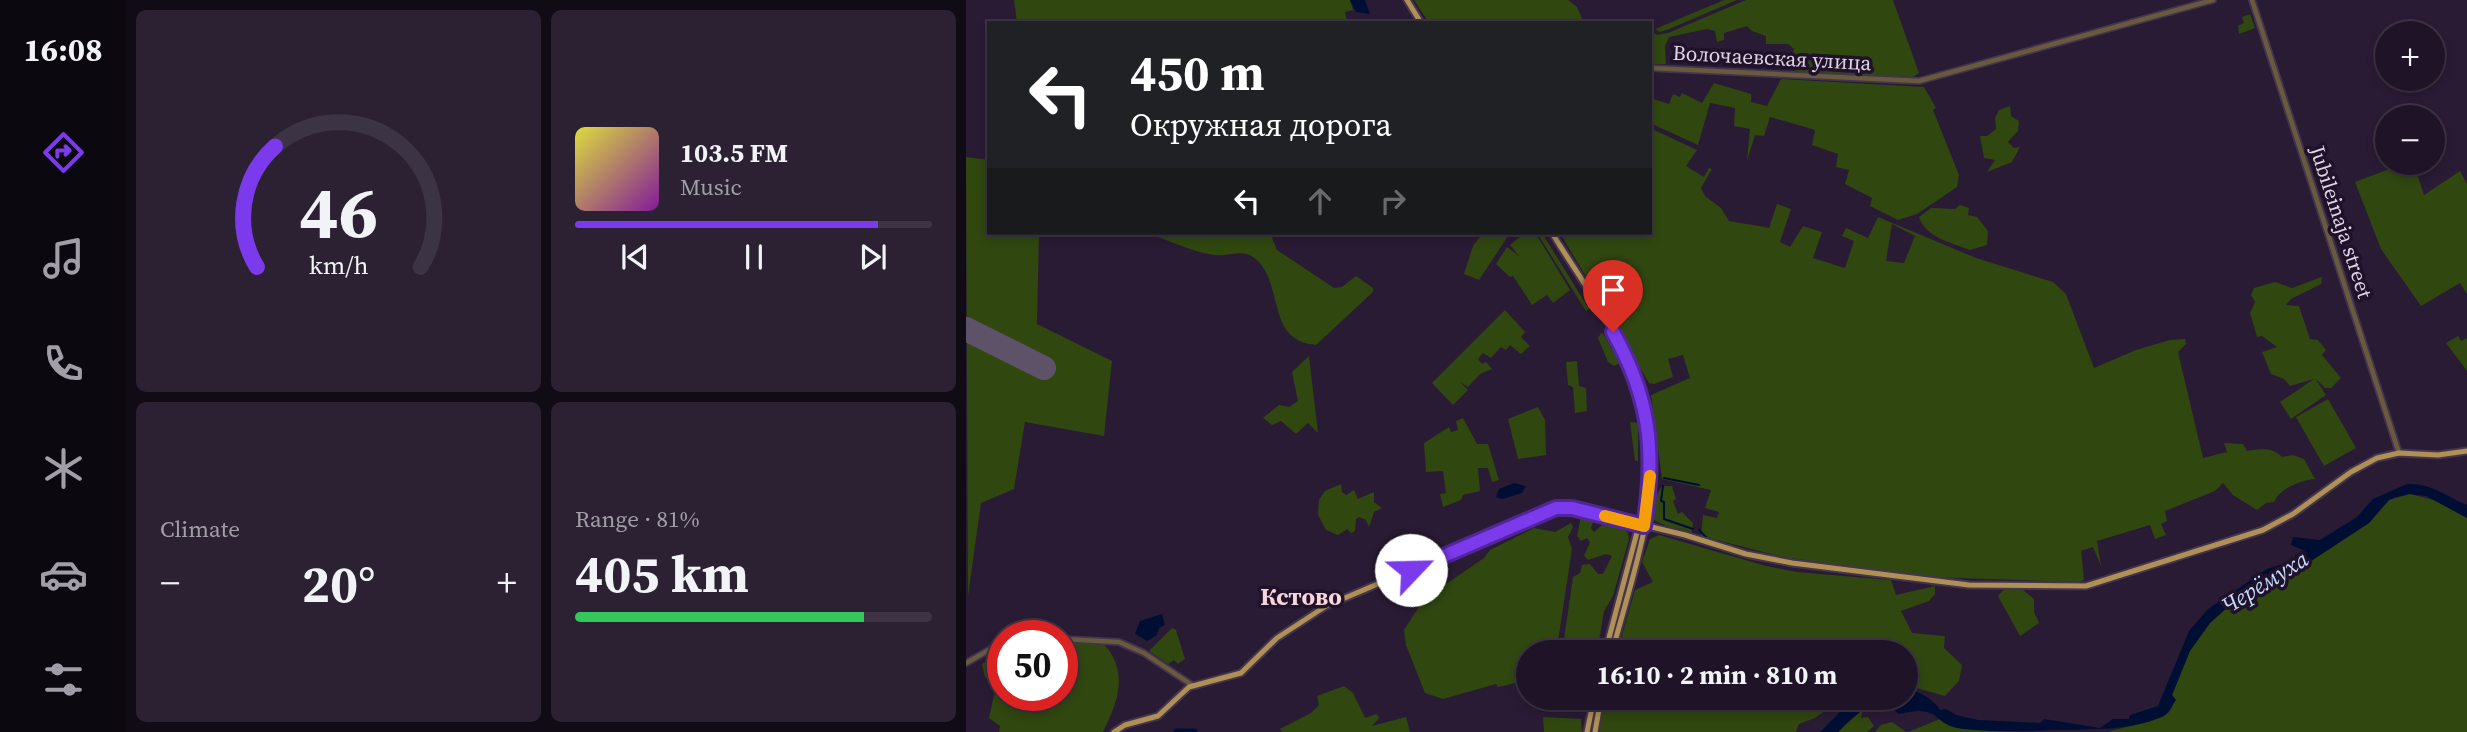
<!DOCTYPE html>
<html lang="en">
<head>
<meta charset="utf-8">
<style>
  body { margin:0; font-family:"Source Serif 4",serif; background:#2c2133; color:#f1f3f6; height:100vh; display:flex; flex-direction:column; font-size:26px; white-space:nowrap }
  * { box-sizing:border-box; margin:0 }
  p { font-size:23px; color:#a19ea7 }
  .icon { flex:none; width:38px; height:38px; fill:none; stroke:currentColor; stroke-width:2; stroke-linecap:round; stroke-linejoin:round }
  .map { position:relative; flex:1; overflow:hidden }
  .side { display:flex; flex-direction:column; gap:10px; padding:10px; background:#110b15; width:840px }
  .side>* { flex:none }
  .top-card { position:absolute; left:21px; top:21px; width:665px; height:214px; border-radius:0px; box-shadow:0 4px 10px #0003,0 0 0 2px #3c3344; background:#202124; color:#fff; overflow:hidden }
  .fabs { position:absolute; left:1409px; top:21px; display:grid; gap:14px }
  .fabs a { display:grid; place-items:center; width:70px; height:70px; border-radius:50%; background:#1f1427; box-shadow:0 4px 10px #0003,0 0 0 2px #3c3344; font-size:35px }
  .speed { position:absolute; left:21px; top:620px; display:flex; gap:14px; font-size:35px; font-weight:700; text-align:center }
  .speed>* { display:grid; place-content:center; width:91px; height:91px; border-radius:50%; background:#1f1427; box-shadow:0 4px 10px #0003,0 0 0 2px #3c3344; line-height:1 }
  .speed .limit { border:10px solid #d22; background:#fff; color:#111 }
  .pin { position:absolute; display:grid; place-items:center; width:60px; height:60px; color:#fff; margin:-72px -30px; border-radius:50% 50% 50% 0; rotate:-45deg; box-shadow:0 0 7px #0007 }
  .pin .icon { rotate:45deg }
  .me { position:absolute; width:77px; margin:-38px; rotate:66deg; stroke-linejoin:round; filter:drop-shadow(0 0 5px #0008) }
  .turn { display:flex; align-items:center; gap:24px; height:147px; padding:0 28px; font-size:32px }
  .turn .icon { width:91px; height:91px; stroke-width:2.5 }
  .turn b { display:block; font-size:49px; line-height:60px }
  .lanes { display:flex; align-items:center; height:66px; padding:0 28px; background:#0003; justify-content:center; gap:35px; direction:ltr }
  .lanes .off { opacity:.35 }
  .big { font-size:52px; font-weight:700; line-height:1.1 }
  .side .widget { flex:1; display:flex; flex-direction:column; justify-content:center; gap:10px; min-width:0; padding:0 24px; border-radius:10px; background:#2c2133 }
  .side .dial { align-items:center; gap:0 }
  .dial svg { height:182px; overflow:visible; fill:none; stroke:#3c3344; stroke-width:7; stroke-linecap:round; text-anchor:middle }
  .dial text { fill:#f1f3f6; stroke:none }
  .song { display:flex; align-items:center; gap:21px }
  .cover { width:84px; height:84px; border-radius:10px; background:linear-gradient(135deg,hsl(60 70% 55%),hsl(290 70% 35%)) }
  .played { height:7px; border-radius:4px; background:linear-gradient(90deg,#7c3aed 85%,#3c3344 85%) }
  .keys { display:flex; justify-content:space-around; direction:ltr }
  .heat { display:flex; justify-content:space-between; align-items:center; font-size:38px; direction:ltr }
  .charge { height:10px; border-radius:5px; background:linear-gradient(90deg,#34c759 81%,#3c3344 0) }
  .side .tiles { flex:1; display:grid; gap:10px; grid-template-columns:repeat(2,1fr) }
  .trip { position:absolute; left:550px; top:640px; width:402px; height:70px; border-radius:35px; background:#1f1427; box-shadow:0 4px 10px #0003,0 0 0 2px #3c3344; font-weight:700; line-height:70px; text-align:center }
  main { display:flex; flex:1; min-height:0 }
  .tabs { display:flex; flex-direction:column; width:126px; justify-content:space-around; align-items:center; background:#0c0810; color:#a19ea7 }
  .tabs .icon { width:49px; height:49px }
  .tabs .current { color:#7c3aed }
  .tabs b { font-size:32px; color:#f1f3f6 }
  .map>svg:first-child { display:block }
  .green { fill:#304710; fill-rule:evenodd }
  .water { fill:#000e34 }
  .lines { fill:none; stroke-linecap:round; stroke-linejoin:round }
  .stream { stroke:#000e34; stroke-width:2 }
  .river { stroke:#000e34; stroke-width:7 }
  .runway { stroke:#5e5268; stroke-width:24 }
  .minor-casing { stroke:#42354d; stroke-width:8 }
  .major-casing { stroke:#42354d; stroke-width:9 }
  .minor { stroke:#695a3e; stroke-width:4.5 }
  .major { stroke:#b09055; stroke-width:5 }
  .route-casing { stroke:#51269a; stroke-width:18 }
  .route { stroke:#7c3aed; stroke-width:12 }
  .slow { stroke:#f59e0b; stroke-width:12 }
  .labels { text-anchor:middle; stroke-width:7; stroke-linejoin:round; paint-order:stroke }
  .street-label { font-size:21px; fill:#ded5e6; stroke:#20122a }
  .water-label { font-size:23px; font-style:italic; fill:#c6ddff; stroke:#20122a }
  .quarter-label { font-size:24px; font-weight:bold; fill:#f8d5db; stroke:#20122a }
</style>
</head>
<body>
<main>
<nav class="tabs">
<b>16:08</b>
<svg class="icon current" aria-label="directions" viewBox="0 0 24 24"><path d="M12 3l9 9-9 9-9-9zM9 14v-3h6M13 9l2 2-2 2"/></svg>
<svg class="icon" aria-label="music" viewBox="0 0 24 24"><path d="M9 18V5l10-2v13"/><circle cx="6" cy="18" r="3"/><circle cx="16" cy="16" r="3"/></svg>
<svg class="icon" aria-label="phone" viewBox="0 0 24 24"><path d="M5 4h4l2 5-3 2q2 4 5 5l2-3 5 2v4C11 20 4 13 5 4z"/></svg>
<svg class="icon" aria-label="climate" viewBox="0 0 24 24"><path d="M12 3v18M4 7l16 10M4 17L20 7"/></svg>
<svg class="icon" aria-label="car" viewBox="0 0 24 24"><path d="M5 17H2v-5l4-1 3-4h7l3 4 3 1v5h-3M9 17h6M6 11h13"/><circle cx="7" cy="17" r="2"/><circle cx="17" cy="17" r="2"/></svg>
<svg class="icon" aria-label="filters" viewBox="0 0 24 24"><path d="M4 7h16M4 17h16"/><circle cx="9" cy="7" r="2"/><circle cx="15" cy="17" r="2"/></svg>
</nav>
<section class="side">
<div class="tiles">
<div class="widget dial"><svg viewBox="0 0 100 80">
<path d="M14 69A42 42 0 1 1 86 69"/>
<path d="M14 69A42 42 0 0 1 22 16" stroke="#7c3aed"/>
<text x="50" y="56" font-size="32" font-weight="700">46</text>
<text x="50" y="72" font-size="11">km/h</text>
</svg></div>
<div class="widget">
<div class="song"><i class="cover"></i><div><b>103.5 FM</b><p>Music</p></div></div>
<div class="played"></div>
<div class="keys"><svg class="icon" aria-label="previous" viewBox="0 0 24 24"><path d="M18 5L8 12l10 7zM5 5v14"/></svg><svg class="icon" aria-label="pause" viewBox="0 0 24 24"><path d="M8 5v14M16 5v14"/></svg><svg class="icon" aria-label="next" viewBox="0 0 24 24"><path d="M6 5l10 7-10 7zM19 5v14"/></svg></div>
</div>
<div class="widget"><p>Climate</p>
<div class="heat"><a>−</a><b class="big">20°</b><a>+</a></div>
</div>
<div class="widget"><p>Range · 81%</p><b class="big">405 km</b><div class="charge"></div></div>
</div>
</section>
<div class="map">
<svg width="1501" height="732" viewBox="0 0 1501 732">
  <rect width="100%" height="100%" fill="#291b34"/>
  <g class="green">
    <polygon points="48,0 384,0 387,10 379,12 381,23 51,23"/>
    <polygon points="448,0 602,0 611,7 618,23 463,23"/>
    <polygon points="758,0 771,0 703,29 694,32 689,29"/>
    <polygon points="780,0 927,0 953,73 947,77 837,72 805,66 808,53 812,53 813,58 825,60 828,49 822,44 800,44 800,36 786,31 781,26 758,33 758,40 751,42 749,31 741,29 703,37 699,46 700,64 684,64 684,31 691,35 702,33"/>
    <polygon points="1284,14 1289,28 1273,34 1272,26 1278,23 1276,17"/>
    <polygon points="815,79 958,87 970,108 967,110 993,175 991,187 951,214 932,220 904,206 906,198 879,184 883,170 870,167 872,154 846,145 849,130 804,117 798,136 789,135 781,161 784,129 768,126 769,108 744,103 732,145 684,123 684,98 703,104 707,94 714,97 716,93 736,103 748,83 785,94 785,102 801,106"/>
    <polygon points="1044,106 1045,116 1053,121 1052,131 1042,142 1048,148 1054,147 1046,162 1021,172 1029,160 1018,158 1014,136 1021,136 1030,129 1029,118 1033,110"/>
    <path d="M684,128l47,22 -11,16 18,11 5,-9 3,1 -11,19 4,8 16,12 8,13c15,3 27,4 40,7l8,-24 14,5 -11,33 10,5 13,-21 19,6 -9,26 32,10 9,-27 -12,-5 4,-8 22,10 10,-21 98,41 77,24 13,12 28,74 42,-18 34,-10 15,-1 1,5 -8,8 25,106 24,-6 -3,-9 19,1 4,7c12,-2 25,-4 35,6l11,-2 11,4 11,20c-13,1 -35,9 -41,23l-8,1 -9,7 -24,-15 -10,-12 -8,8 -50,20 2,10 -6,3 5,11 -11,4 -5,-14 -53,16 4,25 -8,-19 -12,4 3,29 -5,2 -152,-5 -144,-20 -82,-21 2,-21 14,3 2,-6 -14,-4 6,-18 -49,-11 -11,-84 39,-17 -7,-23 -15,4 5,18 -19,7 -5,-1 -89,-150h90zM926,224l23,12 -11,27 -18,-2z"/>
    <polygon points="0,157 23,160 23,233 73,233 71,324 146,361 138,436 59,422 48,489 15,503 2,596"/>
    <polygon points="1439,163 1463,163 1449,168 1458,195 1494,171 1501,184 1501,294 1494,283 1455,306 1415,249 1389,182"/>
    <path d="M994,205l9,3 -1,7 9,2 11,14 -1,14 -17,5c-18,-7 -45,-13 -51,-33l12,-9 24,1z"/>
    <path d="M181,233h123l7,17 57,38 8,-1 14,-11 17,12v4l-57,53c-48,-4 -33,-54 -56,-82 -15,-17 -28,-6 -46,-8 -22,-3 -46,-15 -67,-22z"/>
    <polygon points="517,233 544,233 513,280 498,274 507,246"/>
    <polygon points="571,233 576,233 623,309 620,311"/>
    <polygon points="570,234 604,290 587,303 581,295 566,305 547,276 544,277 530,264 541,247 553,256 544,245 556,235"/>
    <polygon points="1356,277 1355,284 1325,299 1320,305 1333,306 1344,339 1352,340 1360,350 1356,355 1375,378 1365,388 1359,388 1349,378 1360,395 1325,419 1314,402 1348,379 1324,386 1318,379 1305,374 1296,352 1311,347 1296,336 1291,337 1284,313 1289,302 1285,295 1288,288 1309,282 1326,288"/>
    <polygon points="539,310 559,332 555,337 564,346 555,354 544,345 540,350 535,347 525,358 517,353 512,359 516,364 520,362 526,369 514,374 502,387 494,382 502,390 487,405 466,383"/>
    <polygon points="636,332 654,363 648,366 642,362 632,338"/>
    <polygon points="1492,336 1495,341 1501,338 1501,371 1480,343"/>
    <polygon points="343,356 352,433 342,423 330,434 315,421 306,425 297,418 313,405 323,407 332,401 326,372"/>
    <polygon points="611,361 613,386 620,388 621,411 609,413 607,387 602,385 600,362"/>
    <polygon points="1362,399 1390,448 1358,466 1330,417"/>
    <polygon points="572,407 579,420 580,455 552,459 542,419"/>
    <polygon points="497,418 511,444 522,444 533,480 526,482 522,468 512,468 514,491 497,495 495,500 477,507 474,494 480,493 477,471 460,472 458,443 483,427 485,432 492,430 490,421"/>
    <polygon points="664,422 672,423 672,461 669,461"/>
    <polygon points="375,484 376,492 380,495 388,490 392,499 408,492 408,502 416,508 408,512 403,527 400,520 393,517 390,519 389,531 385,533 381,529 372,535 360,530 352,515 353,500 359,491"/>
    <polygon points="696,486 706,486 710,499 707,501 712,514 716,512 727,523 726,532 702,527 688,520 690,496"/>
    <polygon points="1444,494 1475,502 1501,518 1501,732 1142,732 1196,717 1209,699 1206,695 1224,650 1244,623 1261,608 1403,523 1423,500"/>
    <polygon points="615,516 628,519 625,528 628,532 636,525 654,526 662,533 663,539 647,596 638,611 631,653 596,653 607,577 614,573 616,565 624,564 632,574 637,574 646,556 640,554 622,560 618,556 624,542 621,538 615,541 611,536"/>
    <polygon points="605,523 607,527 602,537 606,549 591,648 584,653 562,653 562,679 558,681 532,687 530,684 477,699 459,693 440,645 438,630 458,599 518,558 524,550 568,528 589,532"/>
    <polygon points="693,535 800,566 831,572 925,580 930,595 969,586 969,594 963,601 935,611 946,633 979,636 978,648 996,665 993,681 979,696 940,685 940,653 651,653 669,590 687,582 676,562 684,539"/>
    <polygon points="1038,589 1056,589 1068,599 1068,612 1073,623 1054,636 1032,596"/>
    <polygon points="206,628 210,630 219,659 212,664 208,660 202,664 183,651"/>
    <path d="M136,642c28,29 16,60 1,90h-104l1,-6 -11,-8 7,-32 -11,-9 -3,-13 21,-14v45h59v-52z"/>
    <polygon points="378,686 387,693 399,718 411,714 413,718 406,726 440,717 444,732 316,732 314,729 345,713 353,705 351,696"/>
    <polygon points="639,698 877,698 849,718 833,724 830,732 633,732"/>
    <polygon points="897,709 895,718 902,717 908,726 901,732 872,732"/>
    <polygon points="577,717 615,719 616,732 578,732"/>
    <polygon points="974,719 999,729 1067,732 942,732"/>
    <polygon points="926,722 940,732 909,732 915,725"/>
  </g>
  <g class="water">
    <polygon points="384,0 399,0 404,14 390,12"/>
    <polygon points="548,483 560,486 556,493 536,499 530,497 533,489"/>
    <path d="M1441,484c25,-1 40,13 60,21v13l-41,-22 -16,-2 -14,3 -7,3 -20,23 -79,52c-18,-3 -40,22 -55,32l-4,-3 -21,19 -20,28 -18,44 4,5c-5,6 -4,11 -12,16 -36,16 -77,13 -115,14 -27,2 -59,2 -86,-1 -33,-4 -20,-26 -64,-15 -24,-21 -43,0 -61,18h-18l33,-33 53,-1v-8c13,0 28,10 34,20l6,-1 10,6 22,5 62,3 4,-4 56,9 13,-9h16l1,-4 28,-9 31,-75 19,-22 59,-40 28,-9v-5l10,-4 -14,-6 2,-8 27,3 37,-23 16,-18z"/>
    <polygon points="196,614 199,625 193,628 191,635 181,641 169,634 174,621"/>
  </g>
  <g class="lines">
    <g class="stream">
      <polyline points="698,478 733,485"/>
      <polyline points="697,486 695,501 698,502 698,519 727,529"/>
      <polyline points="733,530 740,537"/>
    </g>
    <polyline class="river" points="211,732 228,732"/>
    <polyline class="runway" points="0,329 78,368"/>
    <g class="minor-casing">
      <g id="minor">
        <polyline points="1286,0 1433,453"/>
        <polyline points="684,68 953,81 1247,0"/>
        <polyline points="96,639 153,642 178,653 226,685"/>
        <polyline points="0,663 37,642"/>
      </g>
    </g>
    <g class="major-casing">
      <g id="major">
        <polyline points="441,0 455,23"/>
        <path d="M586,233c35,57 81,116 95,184 17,77 -16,162 -35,236"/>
        <polyline points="639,653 678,506"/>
        <polyline points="148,732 159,725 192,716 223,687 275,673 311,638 360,606 590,508 611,509 719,535 780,554 826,563 1003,585 1120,586 1297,530 1327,514 1385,472 1411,458 1433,453 1472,455 1501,451"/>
        <polyline points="621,732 628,698"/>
        <polyline points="629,732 635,698"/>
      </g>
    </g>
    <use href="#minor" class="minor"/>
    <use href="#major" class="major"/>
  </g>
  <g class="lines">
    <g class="route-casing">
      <path id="route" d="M445,570l145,-62h16l72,18c12,-75 6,-128 -31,-194"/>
    </g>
    <use href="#route" class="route"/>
    <polyline class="slow" points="639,516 678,526 684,476"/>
  </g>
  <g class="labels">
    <g class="street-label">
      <text transform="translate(806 58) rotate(3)" y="7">Волочаевская улица</text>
      <text transform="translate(1375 222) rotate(72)" y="7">Jubileinaja street</text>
    </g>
    <g class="water-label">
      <text transform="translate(1299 582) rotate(-32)" y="8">Черёмуха</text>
    </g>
    <g class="quarter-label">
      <text x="335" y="605">Кстово</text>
    </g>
  </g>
</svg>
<div class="fabs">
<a>+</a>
<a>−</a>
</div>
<div class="speed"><div class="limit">50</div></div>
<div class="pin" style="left:647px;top:332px;background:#d93025"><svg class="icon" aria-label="arrive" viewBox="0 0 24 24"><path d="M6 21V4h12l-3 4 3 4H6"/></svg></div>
<svg class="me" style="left:445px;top:570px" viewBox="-20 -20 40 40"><circle r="19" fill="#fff"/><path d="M0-13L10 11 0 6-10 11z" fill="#7c3aed"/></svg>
<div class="trip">16:10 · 2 min · 810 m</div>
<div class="top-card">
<div class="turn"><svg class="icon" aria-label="left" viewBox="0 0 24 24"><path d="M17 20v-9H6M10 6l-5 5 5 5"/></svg><div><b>450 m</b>Окружная дорога</div></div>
<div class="lanes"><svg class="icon" aria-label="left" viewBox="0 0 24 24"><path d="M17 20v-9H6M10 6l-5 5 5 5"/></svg><svg class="icon off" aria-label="ahead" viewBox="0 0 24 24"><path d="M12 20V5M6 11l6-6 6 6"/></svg><svg class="icon off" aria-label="right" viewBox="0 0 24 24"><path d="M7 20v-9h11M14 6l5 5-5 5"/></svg></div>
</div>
</div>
</main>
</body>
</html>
